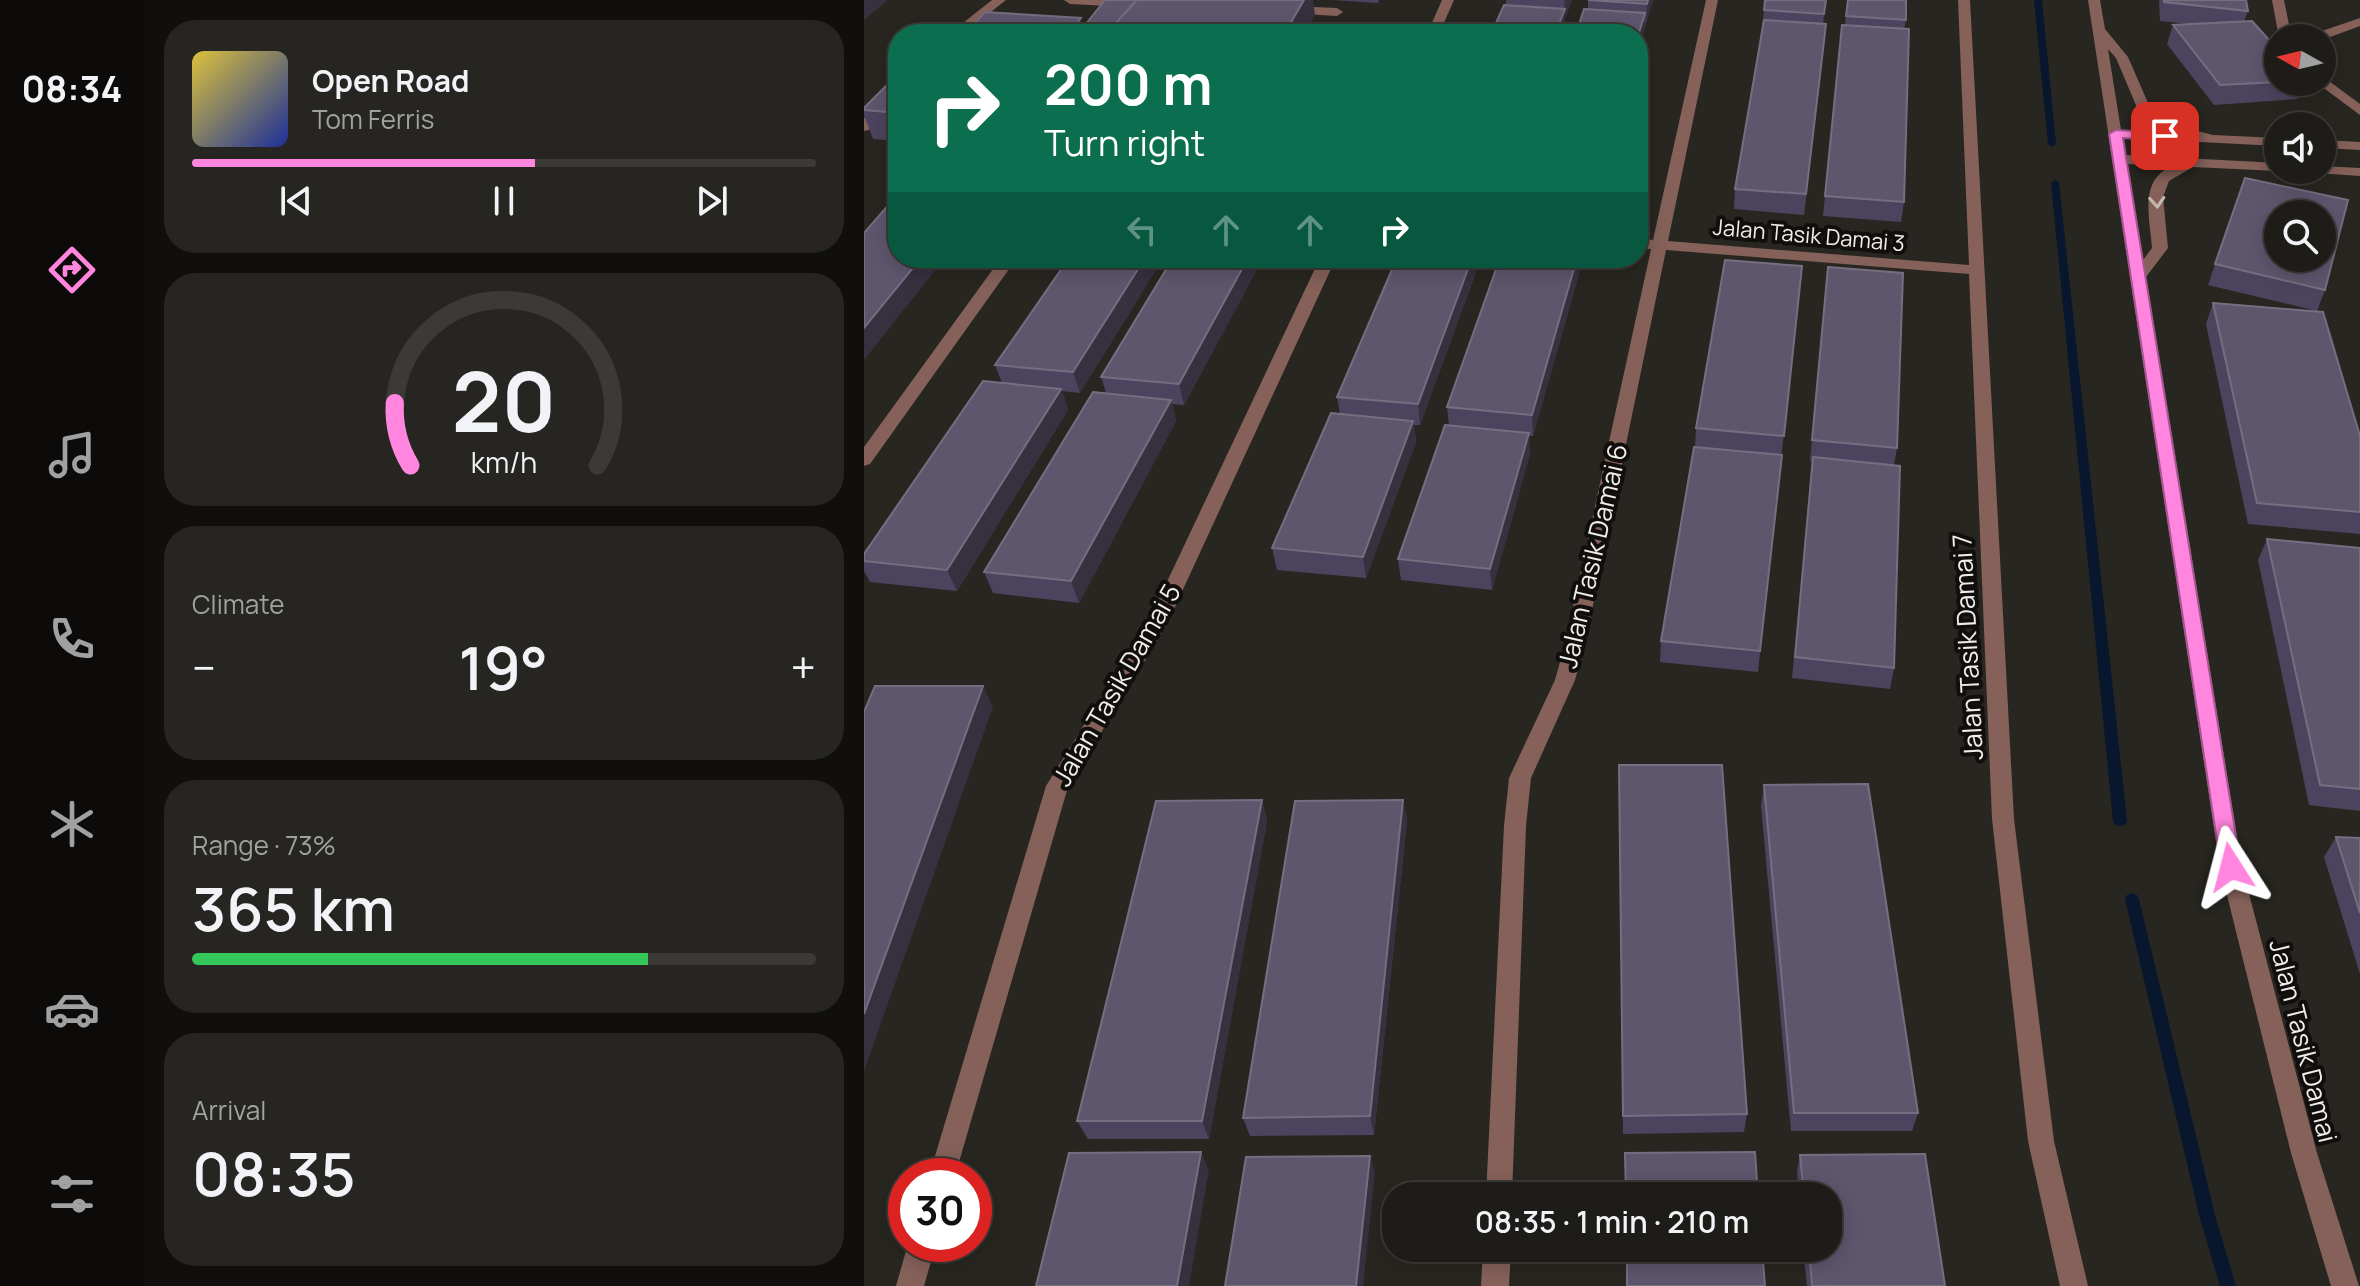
<!DOCTYPE html>
<html lang="en">
<head>
<meta charset="utf-8">
<style>
  body { margin:0; font-family:Manrope,sans-serif; background:#262521; color:#f1f3f6; height:100vh; display:flex; flex-direction:column; font-size:30px; white-space:nowrap }
  * { box-sizing:border-box; margin:0 }
  p { font-size:26px; color:#a1a1a2 }
  .icon { flex:none; width:44px; height:44px; fill:none; stroke:currentColor; stroke-width:2; stroke-linecap:round; stroke-linejoin:round }
  .map { position:relative; flex:1; overflow:hidden }
  .sheet { display:flex; flex-direction:column; gap:20px; padding:20px; background:#100f0d; width:720px }
  .sheet>* { flex:none }
  .hud { position:absolute; left:24px; top:24px; width:760px; height:244px; border-radius:32px; box-shadow:0 4px 20px #0003,0 0 0 2px #3c3a37; background:#0b6e4f; color:#fff; overflow:hidden }
  .needle { width:52px; rotate:278deg }
  .fabs { position:absolute; left:1400px; top:24px; display:grid; gap:16px }
  .fabs a { display:grid; place-items:center; width:72px; height:72px; border-radius:50%; background:#1e1c18; box-shadow:0 4px 20px #0003,0 0 0 2px #3c3a37; font-size:40px }
  .speed { position:absolute; left:24px; top:1158px; display:flex; gap:16px; font-size:40px; font-weight:700; text-align:center }
  .speed>* { display:grid; place-content:center; width:104px; height:104px; border-radius:50%; background:#1e1c18; box-shadow:0 4px 20px #0003,0 0 0 2px #3c3a37; line-height:1 }
  .speed .limit { border:12px solid #d22; background:#fff; color:#111 }
  .pin { position:absolute; display:grid; place-items:center; width:68px; height:68px; color:#fff; margin:-34px; border-radius:16px; box-shadow:0 4px 12px #0006 }
  .me { position:absolute; width:88px; margin:-44px; rotate:351deg; stroke-linejoin:round; filter:drop-shadow(0 0 6px #0008) }
  .turn { display:flex; align-items:center; gap:28px; height:168px; padding:0 24px; font-size:36px }
  .turn .icon { width:104px; height:104px; stroke-width:2.5 }
  .turn b { display:block; font-size:56px; line-height:68px }
  .lanes { display:flex; align-items:center; height:76px; padding:0 24px; background:#0003; justify-content:center; gap:40px; direction:ltr }
  .lanes .off { opacity:.35 }
  .big { font-size:60px; font-weight:600; line-height:1.1 }
  .sheet .tile { flex:1; display:flex; flex-direction:column; justify-content:center; gap:12px; min-width:0; padding:0 28px; border-radius:32px; background:#262521 }
  .sheet .dial { align-items:center; gap:0 }
  .dial svg { height:208px; overflow:visible; fill:none; stroke:#3c3a37; stroke-width:7; stroke-linecap:round; text-anchor:middle }
  .dial text { fill:#f1f3f6; stroke:none }
  .song { display:flex; align-items:center; gap:24px }
  .cover { width:96px; height:96px; border-radius:12px; background:linear-gradient(135deg,hsl(50 70% 55%),hsl(230 70% 35%)) }
  .played { height:8px; border-radius:4px; background:linear-gradient(90deg,#ff85de 55%,#3c3a37 55%) }
  .keys { display:flex; justify-content:space-around; direction:ltr }
  .heat { display:flex; justify-content:space-between; align-items:center; font-size:44px; direction:ltr }
  .charge { height:12px; border-radius:6px; background:linear-gradient(90deg,#34c759 73%,#3c3a37 0) }
  .trip { position:absolute; left:518px; top:1182px; width:460px; height:80px; border-radius:32px; background:#1e1c18; box-shadow:0 4px 20px #0003,0 0 0 2px #3c3a37; font-weight:600; line-height:80px; text-align:center }
  main { display:flex; flex:1; min-height:0 }
  .dock { display:flex; flex-direction:column; width:144px; justify-content:space-around; align-items:center; background:#0c0b0a; color:#a1a1a2 }
  .dock .icon { width:56px; height:56px }
  .dock .current { color:#ff85de }
  .dock b { font-size:36px; color:#f1f3f6 }
  .map>svg:first-child { display:block }
  .lines { fill:none; stroke-linecap:round; stroke-linejoin:round }
  .stream { fill:#08172d; fill-rule:evenodd }
  .service { fill:#856159; fill-rule:evenodd }
  .minor { fill:#856159; fill-rule:evenodd }
  .wall { fill:#4c445e }
  .shaded-wall { fill:#36303f }
  .building { fill:#5e566d; stroke:#756e80; stroke-width:2; fill-rule:evenodd }
  .oneway { stroke:#c5b6b0 }
  .route { fill:#ff85de; stroke:#a65690; stroke-width:2 }
  .labels { text-anchor:middle; stroke-width:8; stroke-linejoin:round; paint-order:stroke }
  .far-street-label { font-size:22px; fill:#f0eeea; stroke:#100f0d }
  .street-label { font-size:26px; fill:#f0eeea; stroke:#100f0d }
</style>
</head>
<body>
<main>
<nav class="dock">
<b>08:34</b>
<svg class="icon current" aria-label="directions" viewBox="0 0 24 24"><path d="M12 3l9 9-9 9-9-9zM9 14v-3h6M13 9l2 2-2 2"/></svg>
<svg class="icon" aria-label="music" viewBox="0 0 24 24"><path d="M9 18V5l10-2v13"/><circle cx="6" cy="18" r="3"/><circle cx="16" cy="16" r="3"/></svg>
<svg class="icon" aria-label="phone" viewBox="0 0 24 24"><path d="M5 4h4l2 5-3 2q2 4 5 5l2-3 5 2v4C11 20 4 13 5 4z"/></svg>
<svg class="icon" aria-label="climate" viewBox="0 0 24 24"><path d="M12 3v18M4 7l16 10M4 17L20 7"/></svg>
<svg class="icon" aria-label="car" viewBox="0 0 24 24"><path d="M5 17H2v-5l4-1 3-4h7l3 4 3 1v5h-3M9 17h6M6 11h13"/><circle cx="7" cy="17" r="2"/><circle cx="17" cy="17" r="2"/></svg>
<svg class="icon" aria-label="filters" viewBox="0 0 24 24"><path d="M4 7h16M4 17h16"/><circle cx="9" cy="7" r="2"/><circle cx="15" cy="17" r="2"/></svg>
</nav>
<section class="sheet">
<div class="tile">
<div class="song"><i class="cover"></i><div><b>Open Road</b><p>Tom Ferris</p></div></div>
<div class="played"></div>
<div class="keys"><svg class="icon" aria-label="previous" viewBox="0 0 24 24"><path d="M18 5L8 12l10 7zM5 5v14"/></svg><svg class="icon" aria-label="pause" viewBox="0 0 24 24"><path d="M8 5v14M16 5v14"/></svg><svg class="icon" aria-label="next" viewBox="0 0 24 24"><path d="M6 5l10 7-10 7zM19 5v14"/></svg></div>
</div>
<div class="tile dial"><svg viewBox="0 0 100 80">
<path d="M14 69A42 42 0 1 1 86 69"/>
<path d="M14 69A42 42 0 0 1 8 45" stroke="#ff85de"/>
<text x="50" y="56" font-size="32" font-weight="700">20</text>
<text x="50" y="72" font-size="11">km/h</text>
</svg></div>
<div class="tile"><p>Climate</p>
<div class="heat"><a>−</a><b class="big">19°</b><a>+</a></div>
</div>
<div class="tile"><p>Range · 73%</p><b class="big">365 km</b><div class="charge"></div></div>
<div class="tile"><p>Arrival</p><b class="big">08:35</b></div>
</section>
<div class="map">
<svg width="1496" height="1286" viewBox="0 0 1496 1286">
  <rect width="100%" height="100%" fill="#282620"/>
  <g class="lines">
    <g class="stream">
      <polygon points="1170,0 1178,0 1192,144 1188,147 1184,144"/>
      <polygon points="1191,180 1195,183 1263,821 1261,825 1256,826 1251,825 1249,821 1187,183"/>
      <polygon points="1268,893 1273,895 1275,899 1352,1219 1372,1286 1356,1286 1336,1219 1261,899 1263,895"/>
    </g>
    <g class="service">
      <polygon points="128,0 142,0 99,34 85,34"/>
      <polygon points="200,0 268,0 271,3 265,7 206,4"/>
      <polygon points="425,6 473,8 479,12 473,16 421,13 419,10"/>
      <polygon points="34,83 34,95 5,130 0,131 0,118 29,84"/>
    </g>
    <g class="minor">
      <polygon points="578,0 590,0 575,34 563,34"/>
      <polygon points="842,0 854,0 804,241 1105,265 1094,0 1106,0 1150,819 1190,1141 1224,1286 1196,1286 1164,1141 1128,819 1105,274 802,250 721,644 711,680 667,778 662,826 648,1196 622,1196 640,826 645,778 691,680 701,644 787,249 774,248 774,238 789,240"/>
      <path d="M1224,0h12l5,29 23,28 24,55 26,14 35,9 65,3v8l-155,-8 3,17 152,8v7h5l-5,1 -85,-4 -24,14 -6,16 5,51 -22,29 96,590 75,286 42,133h-28l-40,-133 -71,-286zM1244,49l8,9 25,59 30,16 -50,-3zM1263,164l47,2c-36,11 -24,53 -22,82l-9,12z"/>
      <polygon points="1408,0 1420,0 1427,34 1452,33 1496,18 1496,26 1458,40 1415,38"/>
      <polygon points="1458,76 1496,104 1496,115 1453,83 1458,82"/>
      <polygon points="1458,140 1496,142 1496,150 1458,148"/>
      <polygon points="1458,166 1496,168 1496,176 1453,173 1451,170 1458,170"/>
      <polygon points="137,258 153,258 6,464 0,466 0,447"/>
      <polygon points="456,258 472,258 303,624 204,787 91,1176 65,1176 182,786 284,622"/>
      <polygon points="44,1244 72,1244 60,1286 32,1286"/>
      <polygon points="619,1248 647,1248 645,1286 617,1286"/>
    </g>
  </g>
  <g class="wall">
    <polygon points="469,0 515,0 514,3"/>
    <polygon points="642,0 708,0 701,18 701,27 642,5"/>
    <polygon points="724,0 789,0 782,23 781,23 780,32 774,54 774,34 724,9"/>
    <polygon points="962,0 959,24 960,43 940,215 870,209 871,189 898,29 900,10"/>
    <polygon points="983,0 1042,20 1040,29 1040,202 1037,222 959,216 978,25 981,25"/>
    <polygon points="1295,0 1382,0 1384,11 1380,21 1414,82 1439,82 1433,99 1350,105 1303,44 1309,25 1325,24 1296,21"/>
    <polygon points="34,74 34,141 9,139 0,115 0,108"/>
    <polygon points="1381,178 1461,290 1453,311 1344,285"/>
    <polygon points="205,258 299,258 216,393 198,391 204,410 93,591 6,582 0,571 0,554 138,383 131,365"/>
    <polygon points="309,258 399,258 320,405 308,404 312,421 215,603 129,593 120,572 242,393 237,377"/>
    <polygon points="533,258 616,258 616,261 556,425 550,425 552,442 502,578 413,570 408,548 476,414 473,397"/>
    <polygon points="636,258 716,258 716,270 669,436 665,436 666,454 628,590 537,580 534,559 585,425 583,407"/>
    <polygon points="938,266 894,672 796,662 797,641 831,447 832,428"/>
    <polygon points="962,288 1033,448 1030,465 1030,668 1026,689 928,678 948,462 946,461"/>
    <polygon points="1349,303 1496,436 1496,534 1384,524 1342,324"/>
    <polygon points="1403,539 1496,548 1496,811 1445,805 1394,560"/>
    <polygon points="755,765 883,1114 880,1132 759,1134"/>
    <polygon points="900,785 1054,1113 1048,1131 927,1131 897,806"/>
    <polygon points="398,800 403,821 345,1139 224,1139 213,1121"/>
    <polygon points="539,800 543,821 510,1135 386,1136 379,1118"/>
    <polygon points="1472,837 1496,838 1496,974 1460,857"/>
    <polygon points="936,1155 1081,1286 943,1286 939,1248 964,1248 964,1196 935,1196 933,1172"/>
  </g>
  <g class="shaded-wall">
    <polygon points="0,0 22,0 23,1 0,20"/>
    <polygon points="440,0 449,0 451,15 440,34 420,34"/>
    <polygon points="700,0 708,0 701,18 701,27 699,34 691,34 701,10"/>
    <polygon points="784,0 789,0 782,23 783,4"/>
    <polygon points="781,13 780,32 774,54 774,36"/>
    <polygon points="217,18 221,34 205,34"/>
    <polygon points="57,258 81,258 0,360 0,328"/>
    <polygon points="281,258 299,258 216,393 209,372"/>
    <polygon points="384,258 399,258 320,405 315,384"/>
    <polygon points="608,258 616,258 616,261 556,425 554,404"/>
    <polygon points="713,258 716,258 716,270 669,436 668,415"/>
    <polygon points="197,389 204,410 93,591 83,570"/>
    <polygon points="307,400 312,421 215,603 207,581"/>
    <polygon points="549,421 552,442 502,578 499,557"/>
    <polygon points="665,433 666,454 628,590 626,569"/>
    <polygon points="119,686 129,707 0,1071 0,1014"/>
    <polygon points="398,800 403,821 345,1139 338,1121"/>
    <polygon points="539,800 543,821 510,1135 506,1116"/>
    <polygon points="337,1152 345,1170 325,1286 313,1286"/>
    <polygon points="506,1156 511,1173 499,1286 492,1286"/>
  </g>
  <g class="building">
    <polygon points="241,0 273,0 242,34 214,34"/>
    <polygon points="273,0 440,0 420,34 242,34"/>
    <polygon points="724,0 784,0 783,4"/>
    <polygon points="901,0 962,0 960,14 900,10"/>
    <polygon points="984,0 1042,0 1042,20 982,16"/>
    <polygon points="1300,0 1382,0 1384,11 1300,2"/>
    <polygon points="640,5 701,9 691,34 627,34"/>
    <polygon points="720,9 781,13 774,36 774,34 712,34"/>
    <polygon points="121,12 217,18 205,34 101,34"/>
    <polygon points="900,20 962,24 942,194 871,189"/>
    <polygon points="1388,21 1414,50 1414,82 1356,85 1309,25"/>
    <polygon points="978,25 1045,29 1040,202 961,196"/>
    <polygon points="34,74 34,113 0,110 0,108"/>
    <path d="M1381,178l103,22 -23,90 -110,-26zM1414,214h44v44h-44z"/>
    <polygon points="34,194 34,258 57,258 0,328 0,233"/>
    <polygon points="205,258 281,258 209,372 131,365"/>
    <polygon points="309,258 384,258 315,384 237,377"/>
    <polygon points="533,258 608,258 554,404 473,397"/>
    <polygon points="636,258 713,258 668,415 583,407"/>
    <polygon points="861,260 938,266 920,436 832,428"/>
    <polygon points="964,267 1039,273 1033,448 948,440"/>
    <polygon points="1349,303 1459,312 1496,436 1496,512 1393,503"/>
    <polygon points="119,381 197,389 83,570 0,561 0,554"/>
    <polygon points="229,392 307,400 207,581 120,572"/>
    <polygon points="467,413 549,421 499,557 408,548"/>
    <polygon points="581,425 665,433 626,569 534,559"/>
    <polygon points="830,447 918,455 896,651 797,641"/>
    <polygon points="949,457 1036,466 1030,668 931,657"/>
    <polygon points="1403,539 1496,548 1496,789 1456,785"/>
    <polygon points="11,686 119,686 0,1014 0,712"/>
    <polygon points="755,765 858,765 883,1114 759,1116"/>
    <polygon points="1004,784 1054,1113 930,1113 900,785"/>
    <polygon points="398,800 338,1121 213,1121 292,801"/>
    <polygon points="539,800 506,1116 379,1118 431,801"/>
    <polygon points="1472,837 1496,838 1496,913"/>
    <polygon points="337,1152 313,1286 172,1286 205,1153"/>
    <polygon points="891,1152 894,1196 762,1196 761,1153"/>
    <polygon points="1061,1154 1081,1286 948,1286 945,1248 964,1248 964,1196 940,1196 936,1155"/>
    <polygon points="506,1156 492,1286 361,1286 382,1157"/>
    <polygon points="763,1248 898,1248 901,1286 763,1286"/>
  </g>
  <defs><path id="oneway-chevron" d="M-2-3.5L2.5 0L-2 3.5" fill="none" stroke-width="1.6" stroke-linecap="round" stroke-linejoin="round" transform="scale(2)"/></defs>
  <use class="oneway" href="#oneway-chevron" transform="translate(1293 202) rotate(86)"/>
  <polygon class="route" points="1252,130 1301,133 1307,136 1301,140 1259,138 1377,867 1374,873 1367,875 1360,873 1357,867 1245,134"/>
  <g class="labels">
    <g class="far-street-label">
      <text transform="translate(945 235) rotate(5)" y="8">Jalan Tasik Damai 3</text>
    </g>
    <g class="street-label">
      <text transform="translate(729 556) rotate(-77)" y="9">Jalan Tasik Damai 6</text>
      <text transform="translate(1104 647) rotate(-93)" y="9">Jalan Tasik Damai 7</text>
      <text transform="translate(253 685) rotate(-60)" y="9">Jalan Tasik Damai 5</text>
      <text transform="translate(1439 1041) rotate(76)" y="9">Jalan Tasik Damai</text>
    </g>
  </g>
</svg>
<div class="fabs">
<a><svg class="needle" viewBox="-14 -14 28 28"><path d="M0-13l5 13h-10z" fill="#e53935"/><path d="M0 13l5-13h-10z" fill="#a1a1a2"/></svg></a>
<a><svg class="icon" aria-label="sound" viewBox="0 0 24 24"><path d="M4 9h4l5-4v14l-5-4H4zM17 9q2 3 0 6"/></svg></a>
<a><svg class="icon" aria-label="search" viewBox="0 0 24 24"><circle cx="10" cy="10" r="6"/><path d="M15 15l6 6"/></svg></a>
</div>
<div class="speed"><div class="limit">30</div></div>
<div class="pin" style="left:1301px;top:136px;background:#d93025"><svg class="icon" aria-label="arrive" viewBox="0 0 24 24"><path d="M6 21V4h12l-3 4 3 4H6"/></svg></div>
<svg class="me" style="left:1367px;top:867px" viewBox="-20 -20 40 40"><path d="M0-17L14 15 0 8-14 15z" fill="#ff85de" stroke="#fff" stroke-width="4"/></svg>
<div class="trip">08:35 · 1 min · 210 m</div>
<div class="hud">
<div class="turn"><svg class="icon" aria-label="right" viewBox="0 0 24 24"><path d="M7 20v-9h11M14 6l5 5-5 5"/></svg><div><b>200 m</b>Turn right</div></div>
<div class="lanes"><svg class="icon off" aria-label="left" viewBox="0 0 24 24"><path d="M17 20v-9H6M10 6l-5 5 5 5"/></svg><svg class="icon off" aria-label="ahead" viewBox="0 0 24 24"><path d="M12 20V5M6 11l6-6 6 6"/></svg><svg class="icon off" aria-label="ahead" viewBox="0 0 24 24"><path d="M12 20V5M6 11l6-6 6 6"/></svg><svg class="icon" aria-label="right" viewBox="0 0 24 24"><path d="M7 20v-9h11M14 6l5 5-5 5"/></svg></div>
</div>
</div>
</main>
</body>
</html>
